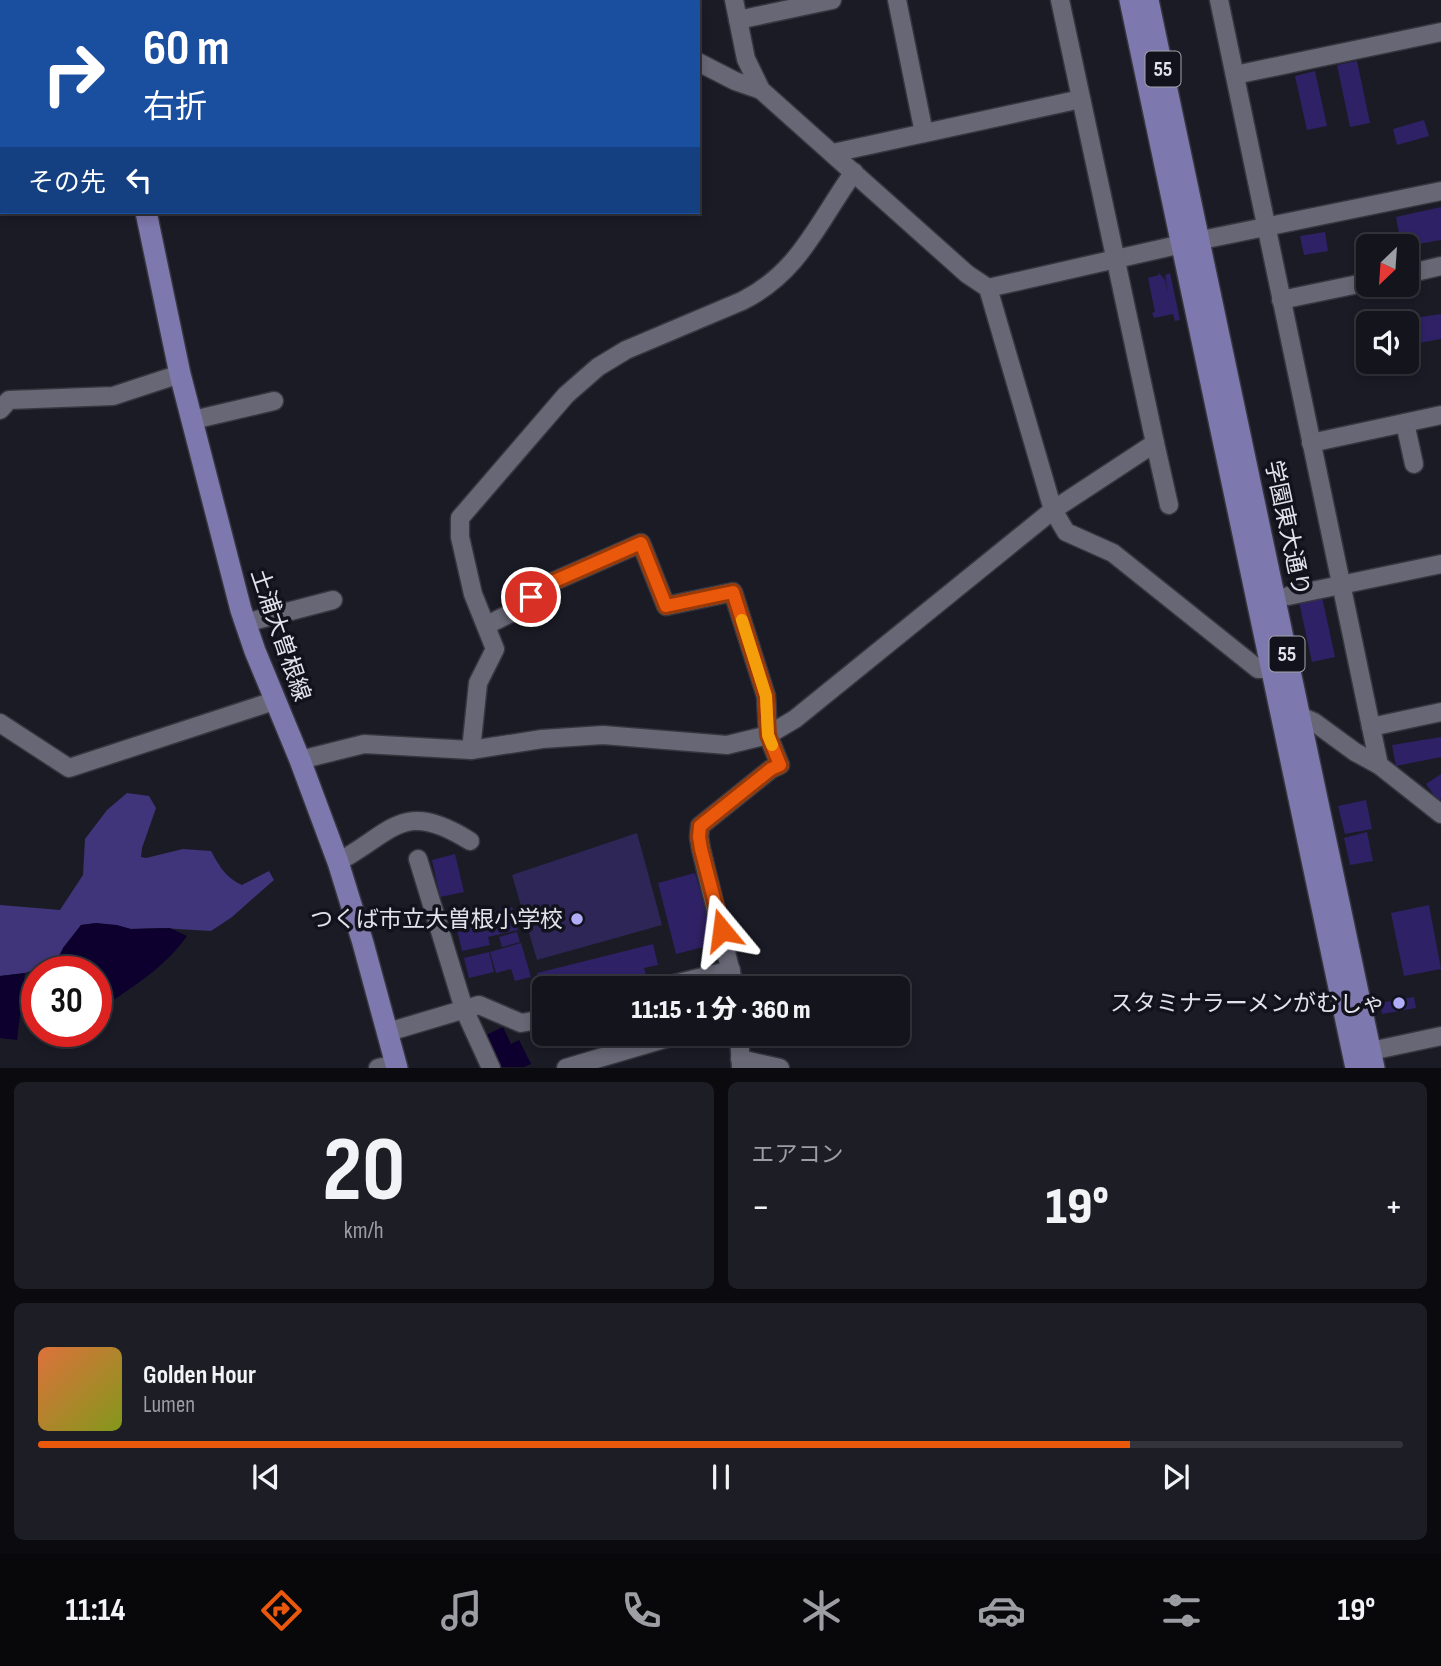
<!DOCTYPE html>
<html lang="ja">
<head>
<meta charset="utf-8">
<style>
  body { margin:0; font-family:"Sofia Sans Condensed","Noto Sans JP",sans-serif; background:#1d1d25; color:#f1f3f6; height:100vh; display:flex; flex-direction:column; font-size:26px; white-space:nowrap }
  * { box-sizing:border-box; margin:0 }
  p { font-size:23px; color:#9d9ea3 }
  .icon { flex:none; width:38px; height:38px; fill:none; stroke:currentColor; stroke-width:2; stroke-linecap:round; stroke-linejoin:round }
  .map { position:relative; height:1068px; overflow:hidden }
  .side { display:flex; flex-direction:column; gap:14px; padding:14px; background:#0b0b0f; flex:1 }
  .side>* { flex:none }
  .hud { position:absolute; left:0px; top:0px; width:700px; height:214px; box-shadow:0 4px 10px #0003,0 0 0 2px #33333b; background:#1a4fa0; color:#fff; overflow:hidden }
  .needle { width:46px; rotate:205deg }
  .controls { position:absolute; left:1356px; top:234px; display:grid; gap:14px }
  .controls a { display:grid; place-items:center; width:63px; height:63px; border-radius:10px; background:#14141c; box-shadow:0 4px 10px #0003,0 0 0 2px #33333b; font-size:35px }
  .speed { position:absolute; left:21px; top:956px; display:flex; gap:14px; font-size:35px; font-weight:700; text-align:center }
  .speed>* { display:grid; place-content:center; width:91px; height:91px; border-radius:50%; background:#14141c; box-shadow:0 4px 10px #0003,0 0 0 2px #33333b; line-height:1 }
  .speed .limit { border:10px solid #d22; background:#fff; color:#111 }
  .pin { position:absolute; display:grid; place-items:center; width:60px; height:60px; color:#fff; margin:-30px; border:4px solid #fff; border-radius:50%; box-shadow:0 2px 7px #0007 }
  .me { position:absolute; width:77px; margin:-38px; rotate:344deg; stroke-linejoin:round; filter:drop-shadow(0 0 5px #0008) }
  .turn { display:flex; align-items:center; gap:24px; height:147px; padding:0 28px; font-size:32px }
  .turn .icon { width:91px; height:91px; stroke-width:2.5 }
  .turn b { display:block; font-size:49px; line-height:60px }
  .then { display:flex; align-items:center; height:66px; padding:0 28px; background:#0003; gap:14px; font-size:26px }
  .big { font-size:52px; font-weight:800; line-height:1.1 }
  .side .tile { flex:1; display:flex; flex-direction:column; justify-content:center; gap:10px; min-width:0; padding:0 24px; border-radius:10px; background:#1d1d25 }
  .side .dial { align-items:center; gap:0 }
  .dial b { font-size:91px; line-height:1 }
  .song { display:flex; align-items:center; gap:21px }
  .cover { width:84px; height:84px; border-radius:10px; background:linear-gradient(135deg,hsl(20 70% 55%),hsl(70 70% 35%)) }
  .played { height:7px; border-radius:4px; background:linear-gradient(90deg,#ea580c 80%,#33333b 80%) }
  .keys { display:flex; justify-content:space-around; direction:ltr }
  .heat { display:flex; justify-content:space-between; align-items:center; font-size:38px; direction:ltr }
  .side .tiles { flex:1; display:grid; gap:14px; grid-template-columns:1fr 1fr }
  .tile:last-child { grid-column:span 2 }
  .trip { position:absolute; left:532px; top:976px; width:378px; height:70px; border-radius:10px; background:#14141c; box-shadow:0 4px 10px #0003,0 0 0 2px #33333b; font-weight:800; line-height:70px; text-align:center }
  .tabs { display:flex; height:112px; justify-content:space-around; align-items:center; background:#08080b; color:#9d9ea3 }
  .tabs .icon { width:49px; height:49px }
  .tabs .current { color:#ea580c }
  .tabs b { font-size:32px; color:#f1f3f6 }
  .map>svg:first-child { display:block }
  .green { fill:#2d2657 }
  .forest { fill:#40357b }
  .water { fill:#0d002e }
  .building { fill:#2f2165 }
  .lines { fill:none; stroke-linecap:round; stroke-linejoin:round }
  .minor-casing { stroke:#36363f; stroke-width:21 }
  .major-casing { stroke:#36363f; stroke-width:24 }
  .minor { stroke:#676775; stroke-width:18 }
  .major { stroke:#7d78ad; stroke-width:21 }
  .route-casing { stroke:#983908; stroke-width:18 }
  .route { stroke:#ea580c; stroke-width:12 }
  .slow { stroke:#f59e0b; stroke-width:12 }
  .poi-dot { fill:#b2adf9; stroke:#12121d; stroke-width:2.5 }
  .labels { text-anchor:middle; stroke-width:7; stroke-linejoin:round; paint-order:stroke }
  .shield { fill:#12121d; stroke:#a4a4ad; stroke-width:2 }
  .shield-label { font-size:21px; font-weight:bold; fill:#e2e2eb }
  .street-label { font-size:23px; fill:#e2e2eb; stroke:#12121d }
  .poi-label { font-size:23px; fill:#e2e2eb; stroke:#12121d; text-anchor:end }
</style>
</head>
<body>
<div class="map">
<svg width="1441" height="1068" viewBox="0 0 1441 1068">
  <rect width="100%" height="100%" fill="#1b1b26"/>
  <polygon class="green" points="637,833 662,925 537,960 512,875"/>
  <path class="forest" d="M127,793l22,3 7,12 -14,40 -1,9 5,1 37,-9 28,2c9,16 14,26 31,34l27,-14 5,9 -42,37 -21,14 -50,-3 -30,1 -35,-6 -15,2 -18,23 -7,13 -31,12 -25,3v-71l60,5 23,-35 2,-36 22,-29z"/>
  <g class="water">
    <path d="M96,923l21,2 14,4 39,-1 17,8c-23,33 -58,53 -91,76v-41h-42l9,-23 18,-23z"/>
    <polygon points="25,973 17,1040 0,1038 0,976"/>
    <polygon points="503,1027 511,1044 519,1040 531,1064 524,1067 499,1067 484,1036"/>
  </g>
  <g class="building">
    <polygon points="1357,61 1370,123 1350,127 1337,65"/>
    <polygon points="1315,71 1327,126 1307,130 1295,76"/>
    <polygon points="1424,120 1429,136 1397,145 1393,129"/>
    <polygon points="1441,207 1441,240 1402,247 1396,217"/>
    <polygon points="1325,232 1328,251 1304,255 1300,236"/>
    <polygon points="1158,272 1165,280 1168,293 1165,275 1170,273 1180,320 1175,321 1173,314 1154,318 1152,313 1155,312 1148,278 1159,275"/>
    <polygon points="1441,314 1441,339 1413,344 1408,319"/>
    <polygon points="1396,316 1398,324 1374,324 1374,321"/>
    <polygon points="1322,597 1335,657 1312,662 1299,602"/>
    <polygon points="1441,737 1441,757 1396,766 1392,745"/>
    <polygon points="1441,774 1441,799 1438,801 1426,784"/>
    <polygon points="1366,800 1372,829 1345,834 1338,806"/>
    <polygon points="1367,832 1373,861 1350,865 1344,838"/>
    <polygon points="455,854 464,892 440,897 432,860"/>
    <polygon points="695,873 712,935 708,936 711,945 676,954 658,883"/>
    <polygon points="1429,905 1441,969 1404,976 1391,913"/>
    <polygon points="480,906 482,914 512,907 518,930 488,937 490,945 462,951 453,912"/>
    <polygon points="517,932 520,942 502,947 499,937"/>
    <polygon points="521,943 531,977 515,981 511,969 496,973 490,952"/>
    <polygon points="653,944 658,965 644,968 647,979 622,985 620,975 581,985 582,989 544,989 544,993 542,994 537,973"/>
    <polygon points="489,952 494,972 469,978 464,958"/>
    <polygon points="1414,997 1416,1008 1382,1014 1380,1003"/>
  </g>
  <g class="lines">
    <g class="minor-casing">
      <g id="minor">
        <polyline points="565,0 569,2"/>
        <polyline points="734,0 746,59 761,90 967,274 988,288 1053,510 1066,532 1113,553 1258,669 1270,669"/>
        <polyline points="897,0 924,133"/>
        <polyline points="1219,0 1379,765"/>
        <polyline points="738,20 832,0"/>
        <polyline points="698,62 735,81 761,90"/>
        <polyline points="1235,75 1441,32"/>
        <polyline points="0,93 2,95"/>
        <polyline points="833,153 1081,99"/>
        <polyline points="1407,274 1441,266"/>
        <polyline points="988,288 1182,244 1441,191"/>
        <polyline points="1281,300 1368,282"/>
        <polyline points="0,410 9,400 113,396 180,374"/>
        <polyline points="193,420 274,401"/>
        <polyline points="1405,423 1414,464"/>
        <polyline points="1155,443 1169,505"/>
        <polyline points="1311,443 1441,415"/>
        <polyline points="1288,596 1441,564"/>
        <polyline points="245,623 333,600"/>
        <polyline points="487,625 513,612 550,583 641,543 666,606 733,592 766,696 768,735 780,765 771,769 700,826 699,837 701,849 735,989"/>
        <polyline points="1300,716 1314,722 1355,752 1379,765 1441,814"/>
        <polyline points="0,723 69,768 274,701"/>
        <polyline points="1371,727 1441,712"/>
        <path d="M471,750l7,-67 17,-34 -22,-55 -13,-57v-19l106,-123 32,-28 28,-17 116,-49c58,-29 76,-79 112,-129"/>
        <polyline points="300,760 364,744 471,750 542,739 603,735 727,745 768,735 795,719 1053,510 1155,443 1060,0"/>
        <polyline points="418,859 464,1009 491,1068"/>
        <path d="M338,862c56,-31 66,-63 132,-21"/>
        <polyline points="654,989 731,970"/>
        <polyline points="388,1032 479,1005 521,1023 544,1019"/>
        <polyline points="739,1034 741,1068"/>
        <polyline points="1371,1051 1441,1036"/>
        <polyline points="740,1059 780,1068"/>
        <polyline points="378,1068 396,1064"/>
        <polyline points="566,1068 681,1034"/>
      </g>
    </g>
    <g class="major-casing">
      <g id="major">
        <polyline points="105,0 106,2"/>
        <polyline points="1130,0 1356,1068"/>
        <polyline points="1148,0 1374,1068"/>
        <polyline points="146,212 180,374 241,610 255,651 300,760 338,862 363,943 397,1068"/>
      </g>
    </g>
    <use href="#minor" class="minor"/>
    <use href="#major" class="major"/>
  </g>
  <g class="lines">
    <g class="route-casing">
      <polyline id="route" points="531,597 550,583 641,543 666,606 733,592 766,696 768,735 780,765 771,769 700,826 699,837 701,849 722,930"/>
    </g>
    <use href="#route" class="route"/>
    <polyline class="slow" points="742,620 766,696 768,735 772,745"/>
  </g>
  <g class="poi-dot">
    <circle cx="577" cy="919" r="7"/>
    <circle cx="1399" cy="1003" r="7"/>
  </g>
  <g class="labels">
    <g class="shield">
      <rect x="1145.5" y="51.5" width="35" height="35" rx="5"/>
      <rect x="1269.5" y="636.5" width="35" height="35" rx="5"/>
    </g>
    <g class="shield-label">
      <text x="1163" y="76">55</text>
      <text x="1287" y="661">55</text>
    </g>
    <g class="street-label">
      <text transform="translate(1288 528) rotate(78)" y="8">学園東大通り</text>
      <text transform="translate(281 635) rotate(71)" y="8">土浦大曽根線</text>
    </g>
    <g class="poi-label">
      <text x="563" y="927">つくば市立大曽根小学校</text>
      <text x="1385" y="1011">スタミナラーメンがむしゃ</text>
    </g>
  </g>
</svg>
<div class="controls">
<a><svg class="needle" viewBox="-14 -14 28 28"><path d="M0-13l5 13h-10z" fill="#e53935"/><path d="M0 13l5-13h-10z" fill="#9d9ea3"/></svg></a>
<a><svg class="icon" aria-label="sound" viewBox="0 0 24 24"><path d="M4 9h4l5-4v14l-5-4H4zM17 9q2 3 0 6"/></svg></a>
</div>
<div class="speed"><div class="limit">30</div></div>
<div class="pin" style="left:531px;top:597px;background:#d93025"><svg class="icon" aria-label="arrive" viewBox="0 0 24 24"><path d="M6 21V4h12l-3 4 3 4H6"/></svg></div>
<svg class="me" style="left:722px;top:930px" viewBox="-20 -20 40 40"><path d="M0-17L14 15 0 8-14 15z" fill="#ea580c" stroke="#fff" stroke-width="4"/></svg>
<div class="trip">11:15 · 1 分 · 360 m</div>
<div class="hud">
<div class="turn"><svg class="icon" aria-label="right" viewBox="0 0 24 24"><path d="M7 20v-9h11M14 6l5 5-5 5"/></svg><div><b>60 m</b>右折</div></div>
<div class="then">その先<svg class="icon" aria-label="left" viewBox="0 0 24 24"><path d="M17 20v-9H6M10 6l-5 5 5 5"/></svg></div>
</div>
</div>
<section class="side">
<div class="tiles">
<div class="tile dial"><b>20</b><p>km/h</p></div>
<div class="tile"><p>エアコン</p>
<div class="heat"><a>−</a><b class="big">19°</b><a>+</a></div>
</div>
<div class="tile">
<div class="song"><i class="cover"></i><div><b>Golden Hour</b><p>Lumen</p></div></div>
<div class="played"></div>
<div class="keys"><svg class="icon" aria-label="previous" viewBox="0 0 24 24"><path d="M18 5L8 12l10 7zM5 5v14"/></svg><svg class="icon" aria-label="pause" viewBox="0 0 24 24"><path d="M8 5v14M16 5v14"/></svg><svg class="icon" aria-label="next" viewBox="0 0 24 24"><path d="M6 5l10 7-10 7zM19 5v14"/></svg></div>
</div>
</div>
</section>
<nav class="tabs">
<b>11:14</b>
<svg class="icon current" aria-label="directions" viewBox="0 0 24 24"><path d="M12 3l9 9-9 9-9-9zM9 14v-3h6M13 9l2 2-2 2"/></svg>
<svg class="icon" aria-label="music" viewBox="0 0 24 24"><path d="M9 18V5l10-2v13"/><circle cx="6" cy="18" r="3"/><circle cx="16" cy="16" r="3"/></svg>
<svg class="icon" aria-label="phone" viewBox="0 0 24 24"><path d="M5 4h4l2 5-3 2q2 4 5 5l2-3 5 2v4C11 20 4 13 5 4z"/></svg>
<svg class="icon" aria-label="climate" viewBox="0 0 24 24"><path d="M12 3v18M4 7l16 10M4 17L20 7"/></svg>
<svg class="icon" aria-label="car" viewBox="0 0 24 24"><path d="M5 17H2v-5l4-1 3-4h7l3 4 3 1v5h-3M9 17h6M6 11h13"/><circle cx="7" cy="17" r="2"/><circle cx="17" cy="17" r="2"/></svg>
<svg class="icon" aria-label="filters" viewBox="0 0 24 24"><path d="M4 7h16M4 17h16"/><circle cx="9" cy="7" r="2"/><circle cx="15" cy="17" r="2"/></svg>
<b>19°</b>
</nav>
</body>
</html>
